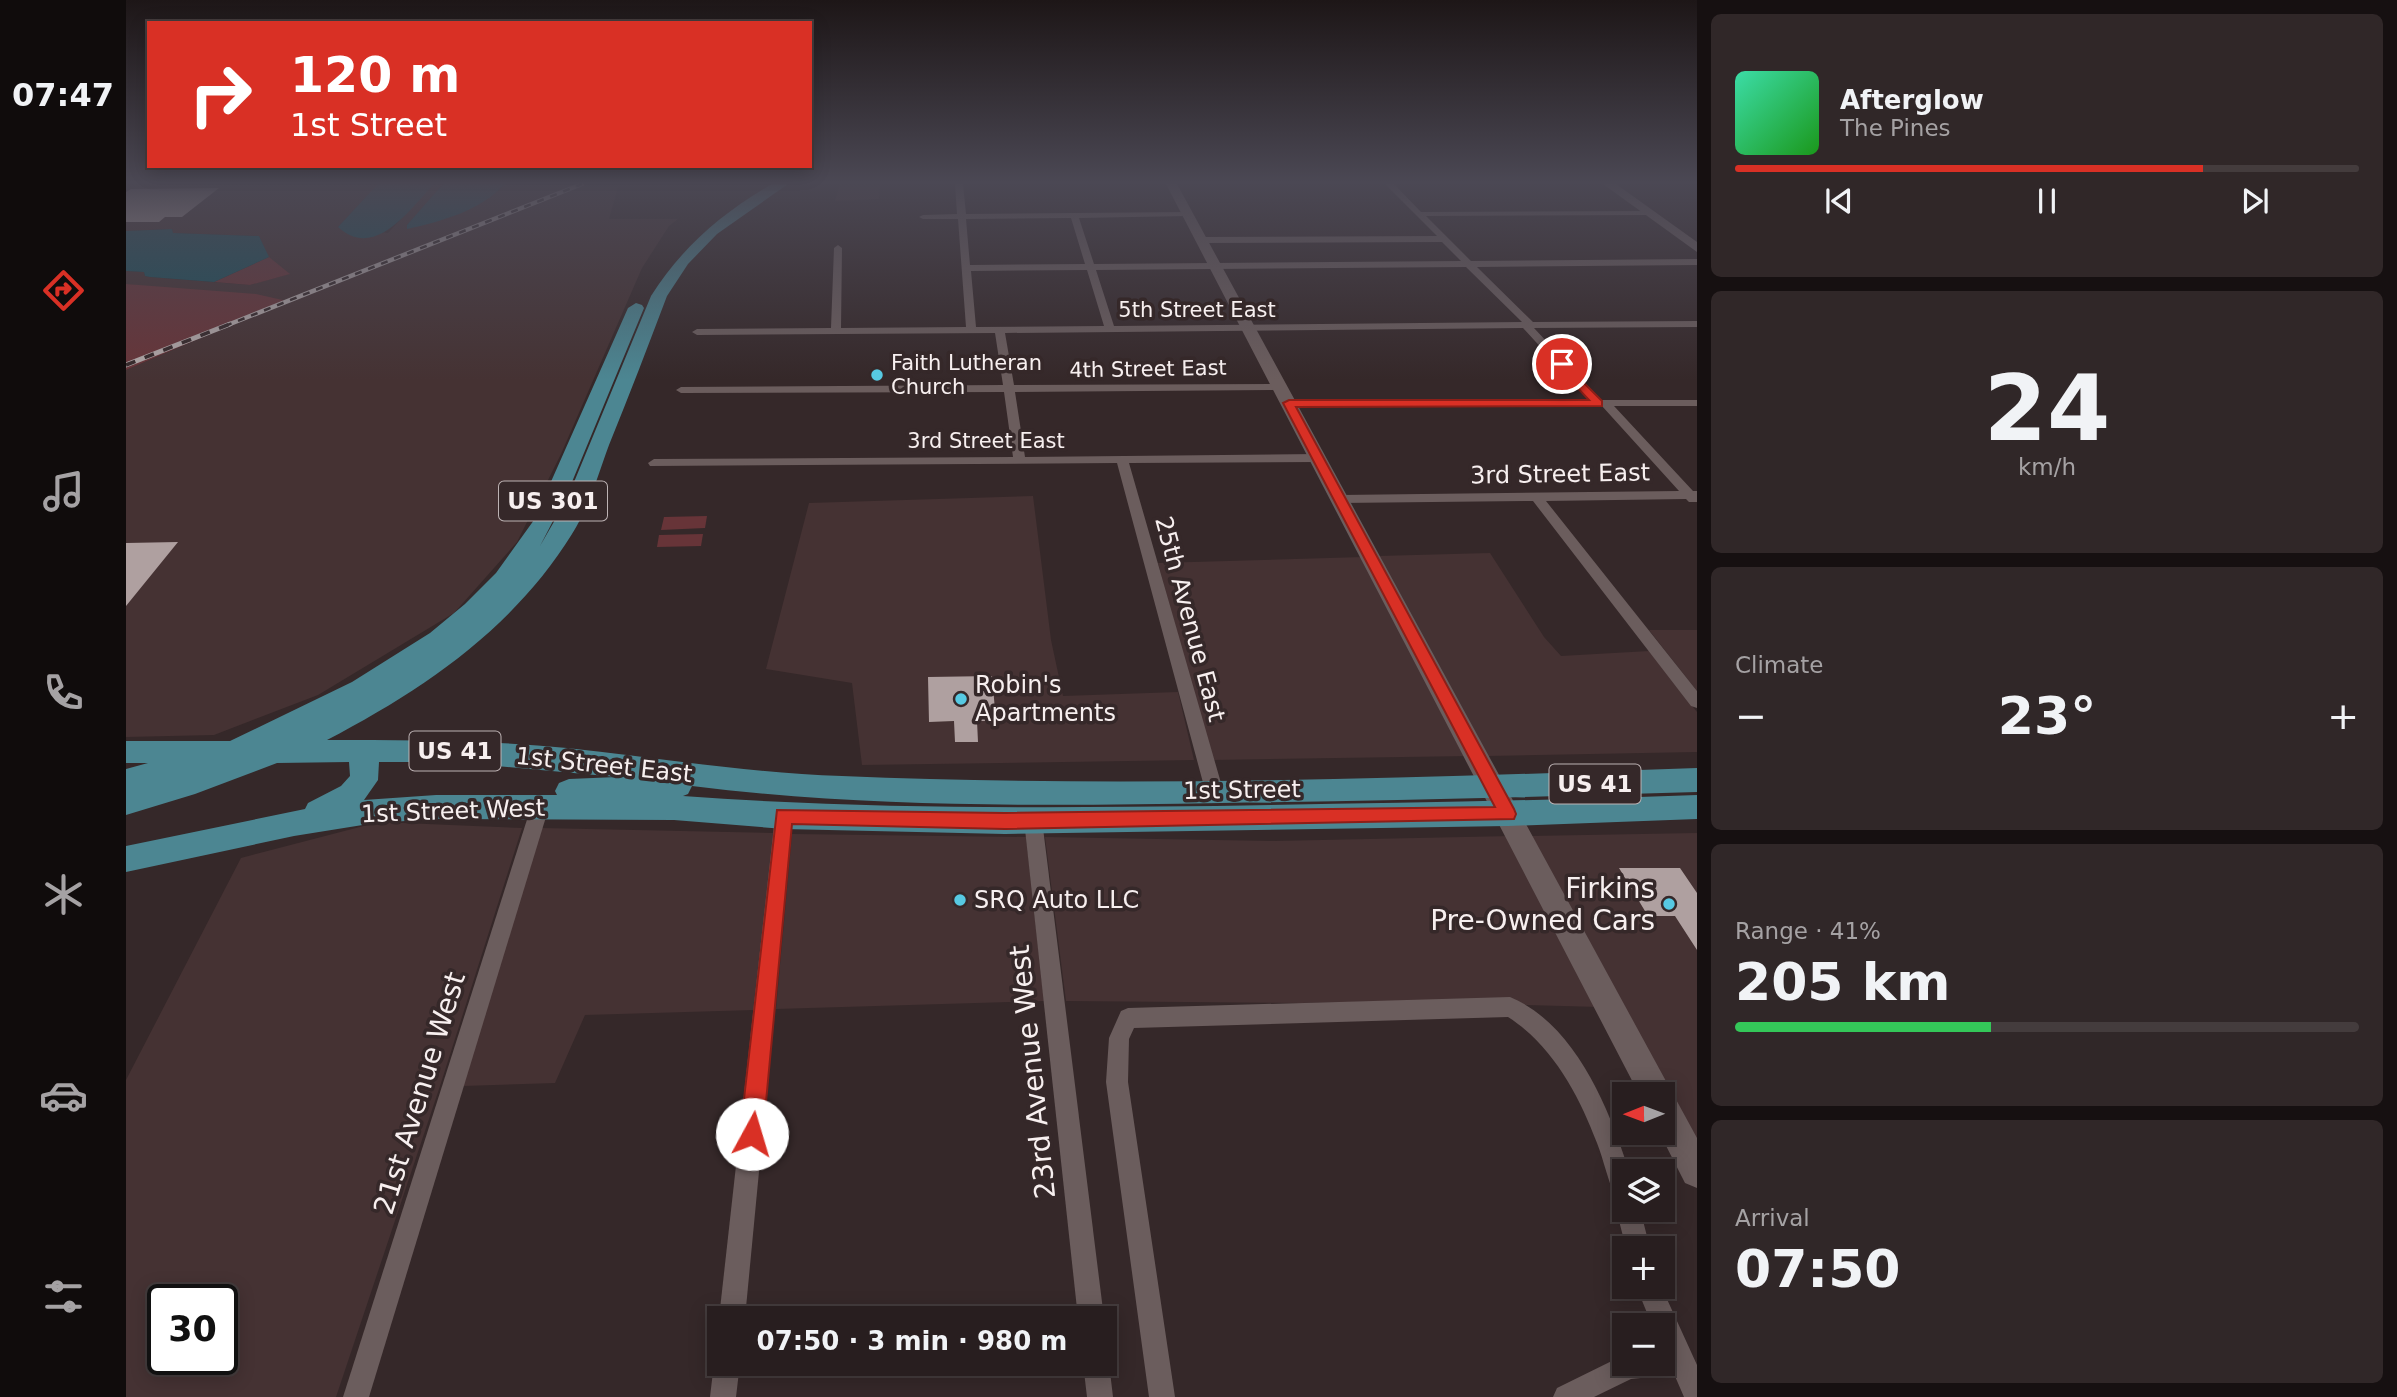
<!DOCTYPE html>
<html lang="en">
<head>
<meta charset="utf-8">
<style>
  body { margin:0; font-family:"DejaVu Sans",sans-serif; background:#302728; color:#f1f3f6; height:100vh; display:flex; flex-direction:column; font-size:26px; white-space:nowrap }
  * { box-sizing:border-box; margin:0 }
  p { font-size:23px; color:#a5a2a4 }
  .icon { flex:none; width:38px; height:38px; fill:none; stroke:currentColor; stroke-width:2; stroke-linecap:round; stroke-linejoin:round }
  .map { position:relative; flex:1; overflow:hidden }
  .drawer { display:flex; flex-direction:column; gap:14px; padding:14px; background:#161011; width:700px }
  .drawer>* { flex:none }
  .hud { position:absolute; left:21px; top:21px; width:665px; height:147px; border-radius:0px; box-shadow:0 4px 18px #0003,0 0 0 2px #443c3d; background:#d93025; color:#fff; overflow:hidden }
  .needle { width:46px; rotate:269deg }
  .controls { position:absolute; left:1486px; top:1082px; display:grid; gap:14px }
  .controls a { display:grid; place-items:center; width:63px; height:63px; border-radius:0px; background:#281e1f; box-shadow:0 4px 18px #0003,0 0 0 2px #443c3d; font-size:35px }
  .speed { position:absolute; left:21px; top:1284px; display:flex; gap:14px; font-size:35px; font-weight:700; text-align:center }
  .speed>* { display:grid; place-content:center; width:91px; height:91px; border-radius:50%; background:#281e1f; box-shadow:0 4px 18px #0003,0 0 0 2px #443c3d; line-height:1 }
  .speed .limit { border:4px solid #111; border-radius:10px; background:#fff; color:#111 }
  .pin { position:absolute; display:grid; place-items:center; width:60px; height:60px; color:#fff; margin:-30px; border:4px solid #fff; border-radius:50%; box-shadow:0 2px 7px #0007 }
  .me { position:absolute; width:77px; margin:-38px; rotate:6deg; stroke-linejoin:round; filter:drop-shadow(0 0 5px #0008) }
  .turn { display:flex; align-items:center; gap:24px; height:147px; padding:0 28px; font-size:32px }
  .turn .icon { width:91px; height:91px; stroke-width:2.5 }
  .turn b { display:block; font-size:49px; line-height:60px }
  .big { font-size:52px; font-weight:700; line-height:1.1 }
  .drawer .card { flex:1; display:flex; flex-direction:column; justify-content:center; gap:10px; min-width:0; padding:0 24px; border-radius:10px; background:#302728 }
  .drawer .dial { align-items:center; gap:0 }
  .dial b { font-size:91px; line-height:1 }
  .song { display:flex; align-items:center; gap:21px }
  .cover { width:84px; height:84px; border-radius:10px; background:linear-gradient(135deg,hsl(160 70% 55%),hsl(120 70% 35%)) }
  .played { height:7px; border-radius:4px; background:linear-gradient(90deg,#d93025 75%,#443c3d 75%) }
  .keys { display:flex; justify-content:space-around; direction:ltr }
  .heat { display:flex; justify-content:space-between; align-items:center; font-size:38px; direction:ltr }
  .charge { height:10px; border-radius:5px; background:linear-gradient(90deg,#34c759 41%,#443c3d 0) }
  .trip { position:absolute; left:581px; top:1306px; width:410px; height:70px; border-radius:0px; background:#281e1f; box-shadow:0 4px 18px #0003,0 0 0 2px #443c3d; font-weight:700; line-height:70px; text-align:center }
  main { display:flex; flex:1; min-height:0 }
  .dock { display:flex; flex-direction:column; width:126px; justify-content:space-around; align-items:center; background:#100c0c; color:#a5a2a4 }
  .dock .icon { width:49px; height:49px }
  .dock .current { color:#d93025 }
  .dock b { font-size:32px; color:#f1f3f6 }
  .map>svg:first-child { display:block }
  .built { fill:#453233; fill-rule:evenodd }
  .green { fill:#673438 }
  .water { fill:#1a505c }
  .building { fill:#afa0a0 }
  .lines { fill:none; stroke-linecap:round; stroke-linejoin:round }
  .street { fill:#6b5d5d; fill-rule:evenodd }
  .secondary { fill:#6b5d5d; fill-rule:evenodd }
  .primary { fill:#4c8692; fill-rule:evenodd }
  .rail-far1-casing { stroke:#b4aaaa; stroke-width:4.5 }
  .rail-casing { stroke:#b4aaaa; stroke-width:5 }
  .rail-far1 { stroke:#352829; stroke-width:2.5; stroke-dasharray:7; stroke-linecap:butt }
  .rail { stroke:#352829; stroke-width:3.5; stroke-dasharray:10; stroke-linecap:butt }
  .route { fill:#d93025; stroke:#8d1f18; stroke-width:2 }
  .poi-dot { fill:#57c9e2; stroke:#352829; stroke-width:2.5 }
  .labels { text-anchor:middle; stroke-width:7; stroke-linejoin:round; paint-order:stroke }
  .far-street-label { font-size:21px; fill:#f7efef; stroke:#352829 }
  .far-poi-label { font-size:21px; fill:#f7efef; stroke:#352829; text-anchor:start }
  .shield { fill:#352829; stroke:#bdb3b4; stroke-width:2 }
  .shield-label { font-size:23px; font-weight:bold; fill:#f7efef }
  .street-label { font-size:24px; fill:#f7efef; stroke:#352829 }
  .poi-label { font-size:24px; fill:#f7efef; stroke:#352829; text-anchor:start }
  .near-poi-label { font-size:28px; fill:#f7efef; stroke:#352829; text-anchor:end }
  .near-street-label { font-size:28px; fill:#f7efef; stroke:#352829 }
</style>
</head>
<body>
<main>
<nav class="dock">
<b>07:47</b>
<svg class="icon current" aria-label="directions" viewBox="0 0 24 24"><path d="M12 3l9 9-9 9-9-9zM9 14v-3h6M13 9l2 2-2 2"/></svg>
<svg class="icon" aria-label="music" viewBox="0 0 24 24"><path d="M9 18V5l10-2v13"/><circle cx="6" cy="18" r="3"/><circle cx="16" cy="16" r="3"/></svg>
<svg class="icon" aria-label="phone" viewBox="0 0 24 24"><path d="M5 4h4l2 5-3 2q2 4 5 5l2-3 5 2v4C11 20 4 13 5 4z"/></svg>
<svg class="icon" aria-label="climate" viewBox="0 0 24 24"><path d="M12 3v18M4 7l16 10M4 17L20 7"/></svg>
<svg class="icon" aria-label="car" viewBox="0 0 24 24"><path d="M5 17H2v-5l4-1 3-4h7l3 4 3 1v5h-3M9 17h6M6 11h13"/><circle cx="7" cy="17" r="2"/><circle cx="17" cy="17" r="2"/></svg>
<svg class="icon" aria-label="filters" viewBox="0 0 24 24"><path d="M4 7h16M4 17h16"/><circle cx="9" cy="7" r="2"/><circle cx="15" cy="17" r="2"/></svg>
</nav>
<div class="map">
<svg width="1571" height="1397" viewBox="0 0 1571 1397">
  <rect width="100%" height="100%" fill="#352829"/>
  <g class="built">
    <polygon points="0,184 252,184 212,227 262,233 308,184 317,184 281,225 372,192 379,184 492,187 483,219 552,219 543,226 516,268 435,454 391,542 328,613 192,695 88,735 0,737 0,370 159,302 0,284 0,271 18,272 19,276 24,277 124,285 163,274 143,259 133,236 47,233 46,229 0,231"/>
    <polygon points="714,184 754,184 753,199 709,201"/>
    <polygon points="907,496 925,640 937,696 1052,692 1068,760 736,765 726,683 640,669 683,503"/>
    <polygon points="1364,553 1418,637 1435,656 1523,651 1571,712 1571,752 1362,756 1252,556"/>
    <polygon points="1237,557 1344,756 1086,760 1032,563"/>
    <polygon points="1523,630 1571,630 1571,691"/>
    <path d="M253,822l143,6 -82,258 -104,311h-210v-317l115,-222zM37,1300h59v60h-59z"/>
    <polygon points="415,828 647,833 628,1010 459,1015 429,1083 337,1086"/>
    <polygon points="1571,833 1571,1147 1404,836"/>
    <polygon points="666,834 900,837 918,1001 650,1009"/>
    <polygon points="1386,836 1474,1007 1400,1005 1386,999 1175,1003 940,1001 919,837 1148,841"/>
  </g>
  <g class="green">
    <polygon points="143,257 164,274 124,285 88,282"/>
    <polygon points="0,284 130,294 161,301 0,370"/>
    <polygon points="581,516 579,528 535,530 538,517"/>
    <polygon points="577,534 575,546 531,547 533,535"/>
  </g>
  <g class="water">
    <path d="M252,184h56c-24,25 -59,77 -96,43z"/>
    <path d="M317,184h62c-25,27 -63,37 -98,45v-4z"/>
    <polygon points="46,229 47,233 133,236 143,257 88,282 24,277 19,276 18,272 0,271 0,231"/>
  </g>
  <g class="building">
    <polygon points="93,188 56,217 39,217 33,222 0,222 0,192 5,189"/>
    <polygon points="52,542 0,606 0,543"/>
    <polygon points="866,676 870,721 851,721 852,742 829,742 828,721 803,722 802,677"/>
    <polygon points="1493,868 1554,868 1571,893 1571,950 1549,916 1522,916"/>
  </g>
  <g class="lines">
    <g class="street">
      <path d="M829,184h8l3,30 222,-2 4,2 -4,2 -109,2 15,46 367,-3 -19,-19 -240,1 -4,-3 4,-3 235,-1 -52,-52h9l27,28 229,-1 1,2 -4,2 -221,1 45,45 226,-2v6l-220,2 56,55 164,-1v6l-163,1 67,72h96v6h-83l79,85h4v11h-8l-3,-3 -140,2 151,190v17l-6,-2 -158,-205 -193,2 -6,-4 6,-4 339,-4 -77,-85h-313l-6,-3 6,-3h300l-66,-72 -518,5 9,52 266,-1 5,3 -5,3 -265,2 10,65 293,-3 6,4 -6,4 -189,1 94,327 -3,5 -6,2 -6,-2 -3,-5 -88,-327 -467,3 -2,-3 6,-4 359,-2 -9,-65 -323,1 -5,-3 5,-3 322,-2 -8,-52 -298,2 -5,-3 5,-3 134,-1 3,-80 4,-3 4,3 -1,80 125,-1 -8,-108h-35l-4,-2 4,-2 34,-1zM945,218l14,46 -115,1 -4,-46zM1340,267l56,55 -408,4 -18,-56zM961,270l17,56 -128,1 -5,-56z"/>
      <polygon points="414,800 420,802 423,807 243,1397 217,1397 405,807 408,802"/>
      <polygon points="658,808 664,811 667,816 619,1318 593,1318 649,816 652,811"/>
      <polygon points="907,812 913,815 916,820 978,1318 952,1318 898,820 901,815"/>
      <path d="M1384,997c65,27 99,111 119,174h-5v38h16l10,39h-24l-10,-39 4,-8 -4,-2c-8,-18 -12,-38 -19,-56 -18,-48 -45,-98 -89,-126l-374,11 -5,11 -1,43 47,315h-26l-43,-315 3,-44 12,-27 7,-3z"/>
      <polygon points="1510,1286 1535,1286 1571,1365 1571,1397 1558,1397 1545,1367 1543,1372 1534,1376 1505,1379 1468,1397 1427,1397 1431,1388 1498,1355 1498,1363 1536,1363 1536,1325 1526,1325"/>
      <polygon points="593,1353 593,1363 614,1363 610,1397 584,1397 588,1363"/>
      <polygon points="978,1353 983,1363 987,1397 961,1397 957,1363 978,1363"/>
    </g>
    <g class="secondary">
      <polygon points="1040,184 1051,184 1571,1138 1571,1188 1559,1183 1533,1132 1536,1132 1536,1094 1513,1094"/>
      <polygon points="1477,184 1490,184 1571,242 1571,252"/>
    </g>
    <path class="primary" d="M646,184h16l-71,50 -29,30 -21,32c-19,50 -38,100 -58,149 -11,30 -20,62 -37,89 -59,95 -148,155 -245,206 79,0 160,0 240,8 92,10 183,25 275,28 284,12 570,2 855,-8v24c-159,5 -317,9 -476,11 -177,3 -353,5 -529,-17l-4,8 -5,2c177,13 355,12 533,10 161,-3 321,-5 481,-11v24l-189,7 -503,8 -221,-5 -110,-9 -238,-1 -61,4 -81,13 -168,36v-26l179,-37 3,-6 33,-17 9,-10 -1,-14 -72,1 -82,31 -69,21v-46l22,-6h-22v-22h104l122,-59 78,-49 35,-29 31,-31 38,-53 94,-212 8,-5 6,2 2,3 -77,186 -27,52 27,-47 84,-203c31,-49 71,-83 121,-112zM253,762h74l164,15 -48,2 -10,4 -4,8 2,4h-121l-72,5 14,-20z"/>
    <g class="rail-far1-casing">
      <polyline id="rail-far1" points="99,326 456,184"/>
    </g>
    <g class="rail-casing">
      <polyline id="rail" points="0,365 104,324"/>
    </g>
    <use href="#rail-far1" class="rail-far1"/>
    <use href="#rail" class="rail"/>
  </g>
  <linearGradient id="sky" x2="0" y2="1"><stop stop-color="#1d1617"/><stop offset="0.48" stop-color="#4b4854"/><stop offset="1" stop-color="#4b4854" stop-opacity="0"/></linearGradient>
  <rect width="1571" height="380" fill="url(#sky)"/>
  <polygon class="route" points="1436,361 1476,401 1476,406 1170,407 1388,809 1390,814 1388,819 879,829 666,824 637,1134 634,1142 626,1145 618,1142 614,1134 651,810 879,813 1369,807 1157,403 1163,400 1463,400 1432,367 1430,364"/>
  <g class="poi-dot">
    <circle cx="751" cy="375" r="7"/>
    <circle cx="835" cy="699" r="7"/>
    <circle cx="834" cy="900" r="7"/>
    <circle cx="1543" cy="904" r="7"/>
  </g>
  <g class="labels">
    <g class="far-street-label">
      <text x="1071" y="317">5th Street East</text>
      <text transform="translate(1022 369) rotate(-1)" y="7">4th Street East</text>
      <text x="860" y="448">3rd Street East</text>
    </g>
    <g class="far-poi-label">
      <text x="765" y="370">Faith Lutheran<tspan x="765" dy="24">Church</tspan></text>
    </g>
    <g class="shield">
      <rect x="373" y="481.5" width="108" height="39" rx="5"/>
      <rect x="283.5" y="731.5" width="91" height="39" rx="5"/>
      <rect x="1423.5" y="764.5" width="91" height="39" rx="5"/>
    </g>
    <g class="shield-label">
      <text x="427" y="509">US 301</text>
      <text x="329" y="759">US 41</text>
      <text x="1469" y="792">US 41</text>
    </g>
    <g class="street-label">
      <text transform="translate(1434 474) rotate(-1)" y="8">3rd Street East</text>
      <text transform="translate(1064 619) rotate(75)" y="8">25th Avenue East</text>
      <text transform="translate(478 765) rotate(6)" y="8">1st Street East</text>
      <text transform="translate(1116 790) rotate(-1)" y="8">1st Street</text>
      <text transform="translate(327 811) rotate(-2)" y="8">1st Street West</text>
    </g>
    <g class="poi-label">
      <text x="849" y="693">Robin's<tspan x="849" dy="28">Apartments</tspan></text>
      <text x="848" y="908">SRQ Auto LLC</text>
    </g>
    <g class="near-poi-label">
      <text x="1529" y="898">Firkins<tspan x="1529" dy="32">Pre-Owned Cars</tspan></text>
    </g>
    <g class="near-street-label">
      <text transform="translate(906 1072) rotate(-96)" y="10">23rd Avenue West</text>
      <text transform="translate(293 1093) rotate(-73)" y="10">21st Avenue West</text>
    </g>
  </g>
</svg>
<div class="controls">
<a><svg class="needle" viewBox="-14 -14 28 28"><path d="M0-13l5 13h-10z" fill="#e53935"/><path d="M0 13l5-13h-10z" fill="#a5a2a4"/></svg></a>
<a><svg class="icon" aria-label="layers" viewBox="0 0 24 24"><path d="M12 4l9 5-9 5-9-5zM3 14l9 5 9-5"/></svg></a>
<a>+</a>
<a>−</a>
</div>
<div class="speed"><div class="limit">30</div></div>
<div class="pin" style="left:1436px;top:364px;background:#d93025"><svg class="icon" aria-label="arrive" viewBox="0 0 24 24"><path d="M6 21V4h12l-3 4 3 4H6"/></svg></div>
<svg class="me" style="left:626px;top:1134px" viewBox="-20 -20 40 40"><circle r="19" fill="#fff"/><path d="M0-13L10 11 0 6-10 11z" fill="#d93025"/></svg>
<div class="trip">07:50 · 3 min · 980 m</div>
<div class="hud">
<div class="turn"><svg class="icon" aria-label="right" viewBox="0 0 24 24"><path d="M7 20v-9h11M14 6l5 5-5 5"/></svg><div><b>120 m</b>1st Street</div></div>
</div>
</div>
<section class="drawer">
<div class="card">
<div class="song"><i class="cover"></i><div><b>Afterglow</b><p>The Pines</p></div></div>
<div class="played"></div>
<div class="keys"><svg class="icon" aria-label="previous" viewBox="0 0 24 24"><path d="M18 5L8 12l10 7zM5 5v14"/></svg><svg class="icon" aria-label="pause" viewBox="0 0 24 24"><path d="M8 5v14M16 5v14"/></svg><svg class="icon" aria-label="next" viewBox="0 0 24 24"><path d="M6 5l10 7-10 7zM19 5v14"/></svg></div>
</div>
<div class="card dial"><b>24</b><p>km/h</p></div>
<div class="card"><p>Climate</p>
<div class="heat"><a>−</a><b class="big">23°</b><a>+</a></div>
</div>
<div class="card"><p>Range · 41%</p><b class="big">205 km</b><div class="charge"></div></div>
<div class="card"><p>Arrival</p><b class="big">07:50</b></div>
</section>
</main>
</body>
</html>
